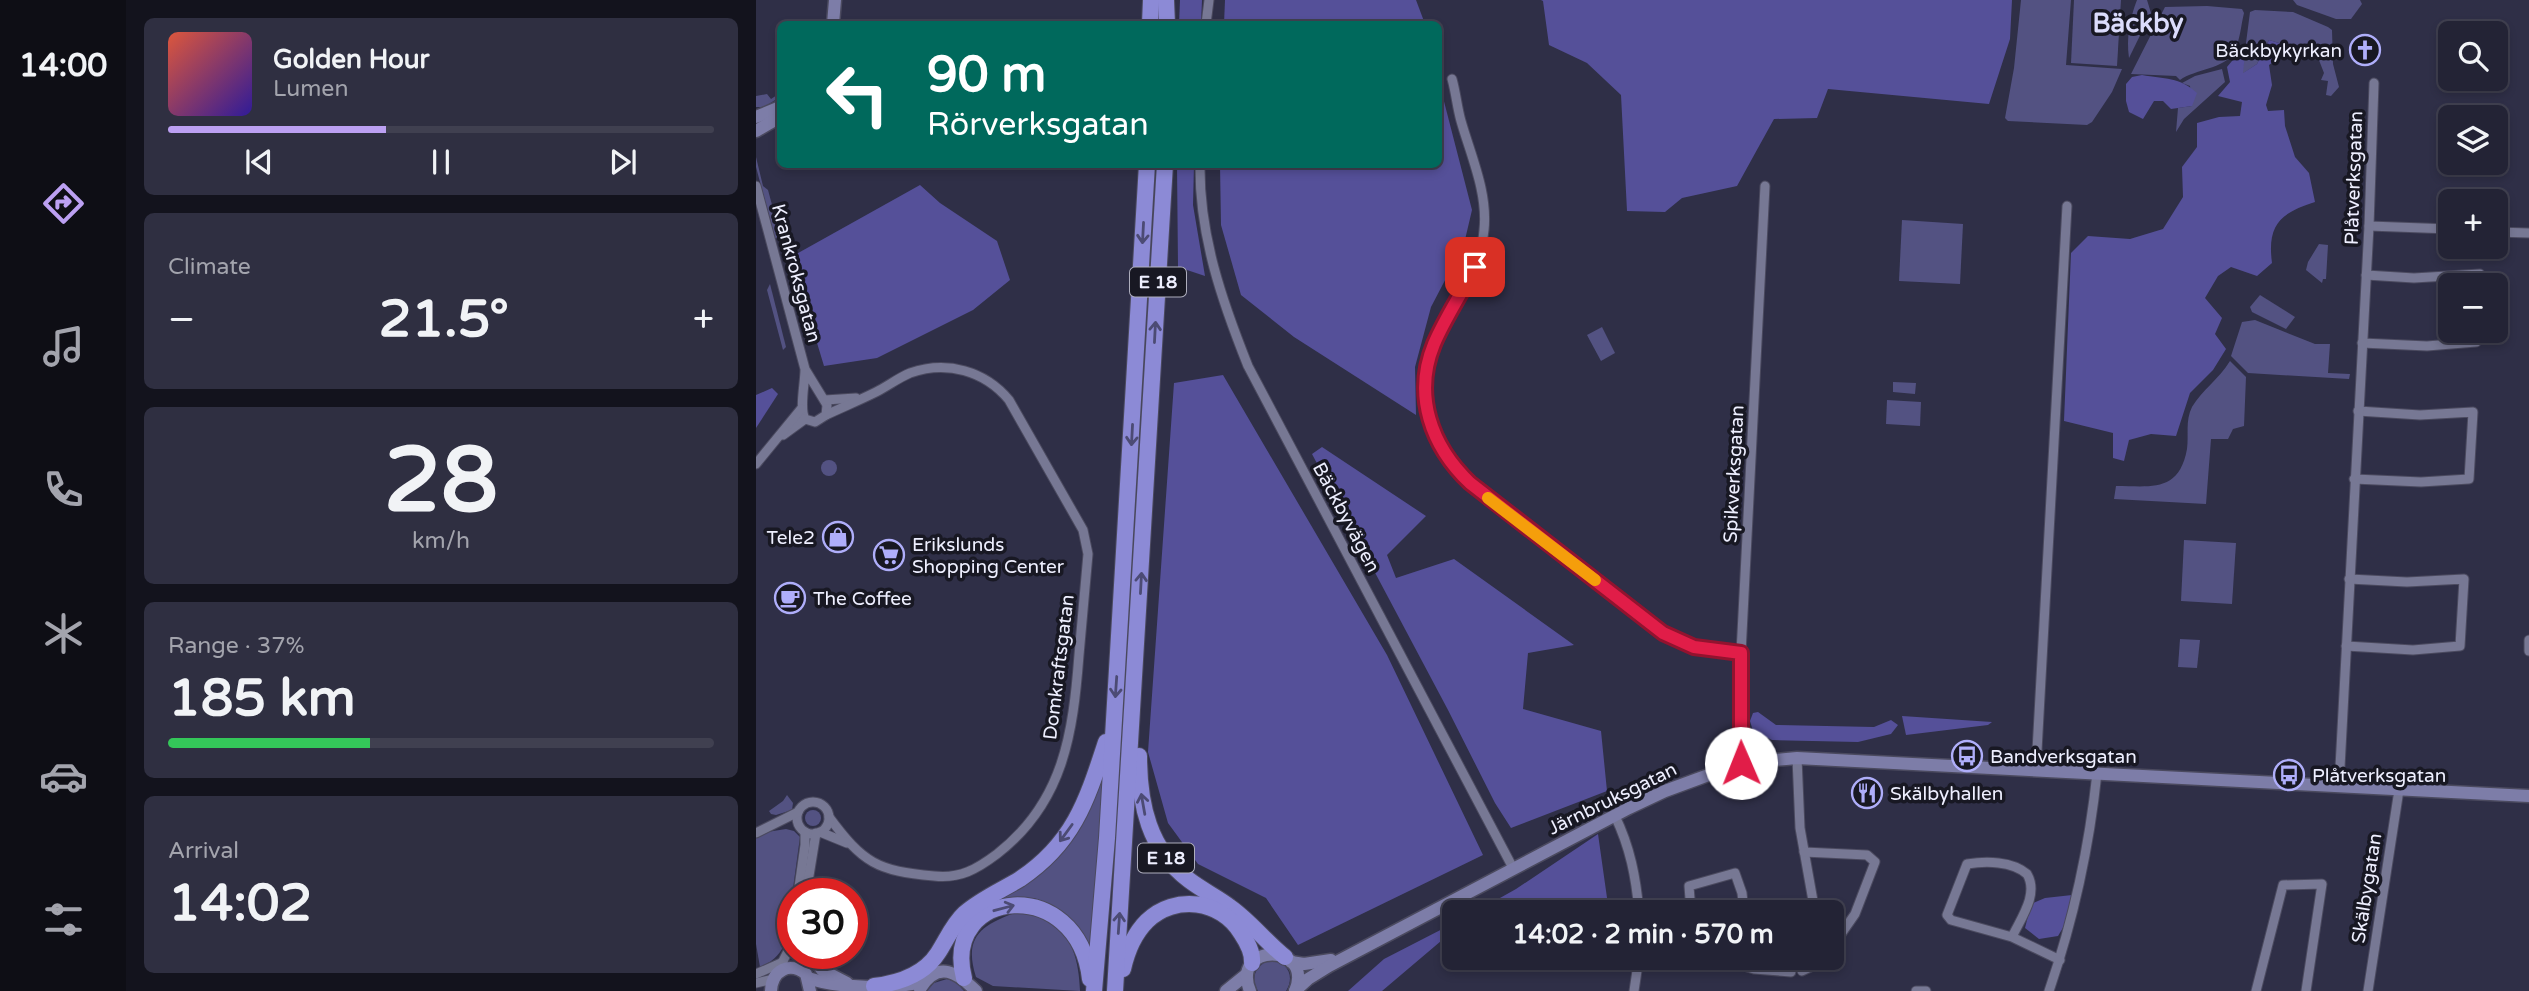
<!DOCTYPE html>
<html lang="en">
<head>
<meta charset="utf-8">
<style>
  body { margin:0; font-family:"Varela Round",sans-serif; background:#2f2f41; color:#f1f3f6; height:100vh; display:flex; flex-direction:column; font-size:26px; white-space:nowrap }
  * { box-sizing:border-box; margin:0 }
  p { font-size:23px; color:#a3a4ad }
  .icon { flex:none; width:38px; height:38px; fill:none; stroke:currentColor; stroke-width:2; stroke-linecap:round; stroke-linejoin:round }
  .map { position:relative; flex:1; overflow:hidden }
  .sheet { display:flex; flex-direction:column; gap:18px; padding:18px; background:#13131d; width:630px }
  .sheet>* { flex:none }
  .top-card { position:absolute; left:21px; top:21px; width:665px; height:147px; border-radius:10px; box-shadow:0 4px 10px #0003,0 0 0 2px #404050; background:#00695c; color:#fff; overflow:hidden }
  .fabs { position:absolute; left:1682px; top:21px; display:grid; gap:14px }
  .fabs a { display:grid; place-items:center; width:70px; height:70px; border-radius:10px; background:#232335; box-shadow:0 4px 10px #0003,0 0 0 2px #404050; font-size:35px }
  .speed { position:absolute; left:21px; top:878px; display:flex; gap:14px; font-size:35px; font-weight:700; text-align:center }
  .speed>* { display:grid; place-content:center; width:91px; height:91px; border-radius:50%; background:#232335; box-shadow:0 4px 10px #0003,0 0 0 2px #404050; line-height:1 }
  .speed .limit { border:10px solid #d22; background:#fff; color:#111 }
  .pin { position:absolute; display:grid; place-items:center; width:60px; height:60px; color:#fff; margin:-30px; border-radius:14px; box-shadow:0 4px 10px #0006 }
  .me { position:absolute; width:77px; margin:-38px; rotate:359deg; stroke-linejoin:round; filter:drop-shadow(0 0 5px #0008) }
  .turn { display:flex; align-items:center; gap:24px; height:147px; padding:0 35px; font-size:32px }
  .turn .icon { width:91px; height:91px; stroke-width:2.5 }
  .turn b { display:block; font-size:49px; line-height:60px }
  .big { font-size:52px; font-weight:700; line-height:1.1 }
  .sheet .widget { flex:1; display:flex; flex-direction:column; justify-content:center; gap:10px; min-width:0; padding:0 24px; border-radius:10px; background:#2f2f41 }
  .sheet .dial { align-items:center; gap:0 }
  .dial b { font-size:91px; line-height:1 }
  .song { display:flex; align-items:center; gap:21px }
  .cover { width:84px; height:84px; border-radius:10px; background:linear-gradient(135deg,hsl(10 70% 55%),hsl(250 70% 35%)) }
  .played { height:7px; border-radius:4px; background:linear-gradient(90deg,#bca0f2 40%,#404050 40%) }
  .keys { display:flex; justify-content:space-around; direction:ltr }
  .heat { display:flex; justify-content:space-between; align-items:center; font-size:38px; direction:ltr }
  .charge { height:10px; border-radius:5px; background:linear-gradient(90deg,#34c759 37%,#404050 0) }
  .trip { position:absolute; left:686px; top:900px; width:402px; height:70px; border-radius:10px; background:#232335; box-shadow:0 4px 10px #0003,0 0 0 2px #404050; font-weight:700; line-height:70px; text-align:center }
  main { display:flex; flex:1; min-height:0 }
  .tab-bar { display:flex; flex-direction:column; width:126px; justify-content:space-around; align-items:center; background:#0e0e15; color:#a3a4ad }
  .tab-bar .icon { width:49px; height:49px }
  .tab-bar .active { color:#bca0f2 }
  .tab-bar b { font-size:32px; color:#f1f3f6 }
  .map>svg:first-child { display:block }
  .green { fill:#535282 }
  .forest { fill:#555099 }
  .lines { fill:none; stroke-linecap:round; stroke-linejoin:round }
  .street-casing { stroke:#4b4a5f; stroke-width:11 }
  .secondary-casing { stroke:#4b4a5f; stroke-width:15 }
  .highway-casing { stroke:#4b4a5f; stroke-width:18 }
  .street { stroke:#777894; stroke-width:9 }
  .secondary { stroke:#7d7da8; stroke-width:12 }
  .highway { stroke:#8c8ad6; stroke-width:16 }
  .oneway { stroke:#4c4b74 }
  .route-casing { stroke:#92132f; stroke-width:18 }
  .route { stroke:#e11d48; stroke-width:12 }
  .slow { stroke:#f59e0b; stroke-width:12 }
  .labels { text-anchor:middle; stroke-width:7; stroke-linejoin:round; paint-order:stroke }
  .shield { fill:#181823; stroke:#aeaebd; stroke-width:2 }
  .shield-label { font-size:18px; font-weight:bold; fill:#eeefff }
  .poi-label { font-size:19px; fill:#eeefff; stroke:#181823; text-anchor:start }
  .street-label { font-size:19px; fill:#eeefff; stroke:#181823 }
  .district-label { font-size:26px; font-weight:bold; fill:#dbdcfc; stroke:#181823 }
</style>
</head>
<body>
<main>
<nav class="tab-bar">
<b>14:00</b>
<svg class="icon active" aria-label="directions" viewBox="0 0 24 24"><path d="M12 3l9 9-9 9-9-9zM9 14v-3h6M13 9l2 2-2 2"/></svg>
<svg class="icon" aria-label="music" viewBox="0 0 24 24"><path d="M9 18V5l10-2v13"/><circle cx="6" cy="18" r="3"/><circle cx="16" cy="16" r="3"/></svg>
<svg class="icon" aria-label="phone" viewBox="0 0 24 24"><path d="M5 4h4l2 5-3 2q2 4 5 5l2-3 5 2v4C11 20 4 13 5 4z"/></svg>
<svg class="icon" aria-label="climate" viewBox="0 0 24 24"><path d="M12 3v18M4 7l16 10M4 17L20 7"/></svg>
<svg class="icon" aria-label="car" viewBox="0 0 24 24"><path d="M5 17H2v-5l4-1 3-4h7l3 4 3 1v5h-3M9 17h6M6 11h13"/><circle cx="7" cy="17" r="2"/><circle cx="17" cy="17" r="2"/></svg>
<svg class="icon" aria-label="filters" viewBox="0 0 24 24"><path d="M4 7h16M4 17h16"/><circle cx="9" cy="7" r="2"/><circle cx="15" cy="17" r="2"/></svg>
</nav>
<section class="sheet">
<div class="widget">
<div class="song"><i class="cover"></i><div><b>Golden Hour</b><p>Lumen</p></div></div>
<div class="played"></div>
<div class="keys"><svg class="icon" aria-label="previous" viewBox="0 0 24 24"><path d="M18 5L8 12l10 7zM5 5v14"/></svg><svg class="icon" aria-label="pause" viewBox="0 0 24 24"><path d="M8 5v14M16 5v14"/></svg><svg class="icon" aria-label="next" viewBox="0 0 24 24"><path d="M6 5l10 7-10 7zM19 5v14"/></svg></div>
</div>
<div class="widget"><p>Climate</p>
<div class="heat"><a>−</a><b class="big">21.5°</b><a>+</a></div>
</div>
<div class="widget dial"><b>28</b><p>km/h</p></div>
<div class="widget"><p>Range · 37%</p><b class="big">185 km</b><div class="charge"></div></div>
<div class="widget"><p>Arrival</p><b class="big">14:02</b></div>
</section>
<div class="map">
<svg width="1773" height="991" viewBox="0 0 1773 991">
  <rect width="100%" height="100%" fill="#2f2f47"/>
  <g class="green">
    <polygon points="1265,0 1315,0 1310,65 1366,69 1356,92 1336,122 1331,125 1252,121 1249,118 1258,68"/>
    <polygon points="1318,0 1365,0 1361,66 1315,63"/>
    <path d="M1381,0h10l4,13 -22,45c-3,-20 1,-40 8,-58z"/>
    <polygon points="1537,0 1604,0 1606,4 1595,19 1580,19 1541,5"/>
    <path d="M1451,6l35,3 2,4c-3,12 -4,28 -10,39 -9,17 -39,17 -54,28l-4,-4 -45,-2 34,-67z"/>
    <polygon points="1499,10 1537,12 1572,27 1576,30 1577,64 1583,87 1575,96 1570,95 1572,81 1565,80 1568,73 1559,50 1539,48 1513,40 1501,64 1486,74 1494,12"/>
    <polygon points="1466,69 1469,82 1428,119 1420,132 1422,108 1436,106 1434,86 1426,83 1439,76"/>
    <polygon points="24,93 24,97 8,107 0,107 0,96 11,94 15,99"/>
    <polygon points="0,157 7,186 12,190 25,238 34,241 19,238 0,167"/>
    <polygon points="1146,220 1207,224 1204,284 1143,281"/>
    <polygon points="1563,244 1572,245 1570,279 1567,279 1566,283 1550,270 1552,262"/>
    <polygon points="14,284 30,347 27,350 11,290"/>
    <polygon points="1504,295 1539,317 1530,329 1496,312 1494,307"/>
    <polygon points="1499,320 1559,344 1574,344 1572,373 1594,374 1593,379 1492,373 1475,356 1486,322"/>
    <polygon points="846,327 859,353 845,361 831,335"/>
    <path d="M1474,361l16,16 -2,49 -11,3 -5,10h-17l-5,65 -92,-5 2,-13c35,0 63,7 71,-37 2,-14 -2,-28 5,-42 10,-17 27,-28 38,-46z"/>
    <polygon points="1137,382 1160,383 1159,394 1137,392"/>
    <polygon points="1131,400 1165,402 1164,426 1130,424"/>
    <circle cx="73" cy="468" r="8"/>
    <polygon points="1428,540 1480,543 1476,604 1425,601"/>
    <polygon points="1424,639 1444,640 1441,668 1422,667"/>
    <polygon points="348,772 335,958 308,915 294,904 278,898 255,899 201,944 199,943 211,921 270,881"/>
    <polygon points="31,795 37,803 36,810 20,815 15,814 13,811 27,801"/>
    <circle cx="57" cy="818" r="8"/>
    <path d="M30,829l8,2 6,6 -14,103c-5,14 -12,21 -26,27l-4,-23v-106l11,-6z"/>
    <path d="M261,912c8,2 19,3 28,7 28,13 34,44 35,72l-87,-5 -17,-9c-13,-41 6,-52 41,-65z"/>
    <path d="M511,961c19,-2 29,14 19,30h-28c-7,-12 -4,-23 9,-30z"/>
    <polygon points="191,979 200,982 208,991 171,991 178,983"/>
  </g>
  <g class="forest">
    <polygon points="424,0 446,0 445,24 423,24"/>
    <polygon points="469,0 660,0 669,24 468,24"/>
    <polygon points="785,0 1256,0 1254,39 1233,104 1072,89 1061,118 1018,119 981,186 926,198 909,212 871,211 865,95 831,63 793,45 787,1"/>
    <path d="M1513,40l26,8 -26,17 3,20 -6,20 2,6 16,-1 1,16 10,31 14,16 6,29c-35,11 -48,23 -43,61l-15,13 -26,-9 -13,9 -13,22 17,20 -7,16 11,15 -13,21 -23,23 -14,43 -25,-2 -22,6 -5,21 -11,-3v-25l-49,-12 7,-168 17,-17 42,3 33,-10 20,-32 -1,-30 15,-20v-24l22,-6 21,-1 2,-14 -24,-6 12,-14 -3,-15 19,-23 -3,29 14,-9z"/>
    <path d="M1386,75c22,4 38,2 55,18l-5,13 -21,3 -8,-8h-9l-11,18 -14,-7 -3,-11v-17l6,-7z"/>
    <polygon points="683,82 716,210 708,244 675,307 659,367 660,415 538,337 485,295 465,225 464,165 682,164"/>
    <polygon points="421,165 438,165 437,205 449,276 422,267"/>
    <polygon points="164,185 184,203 241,241 254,280 217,310 121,358 68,366 35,257"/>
    <polygon points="467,375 631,655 727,855 542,945 510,898 442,864 412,823 392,752 418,383"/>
    <polygon points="16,388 22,394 0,428 0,395"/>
    <polygon points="566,447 670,516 631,555 640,578 698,559 818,645 772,653 767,709 845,731 851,791 755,828 739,803 692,710 556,454"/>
    <polygon points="1002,712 1020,725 1118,727 1135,720 1142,725 1135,734 1102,742 1016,740 997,731 994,721 997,713"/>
    <polygon points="1146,716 1236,722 1232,725 1150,735"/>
    <polygon points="842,834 853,912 719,912 760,889"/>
    <polygon points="1316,895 1311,921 1302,936 1283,939 1269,928 1275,904 1289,898"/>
    <polygon points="698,923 698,941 685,941 626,991 592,991 628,959"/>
  </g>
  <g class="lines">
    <g class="street-casing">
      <g id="street">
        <polyline points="450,24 453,0"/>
        <path d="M696,79c4,14 5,28 9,42 10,35 27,72 23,109 -3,40 -29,73 -47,107 -26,53 -8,107 33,146l193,150 31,14 47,6"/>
        <path d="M444,164c-1,71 22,137 48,202l265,502"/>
        <path d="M0,186l49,183c0,15 -6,40 0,50l10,3 11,-7 1,-10 -22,-36"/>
        <polyline points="1613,226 1694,229"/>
        <polyline points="1740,232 1773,233"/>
        <polyline points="1610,275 1658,278 1724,274 1723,285"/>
        <polyline points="1606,343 1671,346 1720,342 1721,331"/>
        <polyline points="69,400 100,398"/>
        <path d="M70,415c17,-8 34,-15 50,-23 12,-6 22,-14 34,-19 37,-13 75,-2 99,27l74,130 5,24c-3,34 -6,67 -9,101 -6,78 -15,147 -82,199 -20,15 -37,25 -63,22 -57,-5 -71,-13 -105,-59"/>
        <polyline points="27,435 49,419"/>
        <polyline points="0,464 45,409"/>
        <polyline points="1598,479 1665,482 1713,479 1717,412 1664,415 1602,411"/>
        <polyline points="1773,640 1773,651"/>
        <polyline points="1590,646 1657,650 1704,646 1708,579 1651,582 1593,579"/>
        <polyline points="1041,758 1044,828 1059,912"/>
        <polyline points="985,763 985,653 1009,186"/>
        <polyline points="1280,769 1311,206"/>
        <polyline points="1583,786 1613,226 1618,83"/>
        <circle cx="57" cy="818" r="16"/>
        <path d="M859,816c15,31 21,61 24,96"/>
        <polyline points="64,832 91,843"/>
        <polyline points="0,833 42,812"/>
        <polyline points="1048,852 1111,855 1119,862 1099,914 1076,947"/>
        <polyline points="42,894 49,845 49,832"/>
        <polyline points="50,894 60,833"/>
        <polyline points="935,912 933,886 979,873 986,893 988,912"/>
        <path d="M1256,937c9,-19 27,-43 15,-63 -15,-13 -41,-13 -60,-10l-20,51 4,5 61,17 48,23"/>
        <polyline points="45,954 50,974"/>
        <polyline points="957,957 998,969 1035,972"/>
        <polyline points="1046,971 1059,965 1067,957"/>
        <polyline points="21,973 34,947 37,929"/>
        <polyline points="0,974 27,962"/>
        <polyline points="0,983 18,979"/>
        <polyline points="878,991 883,957"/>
        <polyline points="1160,991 1170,991"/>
        <path d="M1293,991c25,-73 40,-141 48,-218"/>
        <polyline points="1500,991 1527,885 1566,884 1550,991"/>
        <polyline points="1612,991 1643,790"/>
      </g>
    </g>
    <g class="secondary-casing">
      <g id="secondary">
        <polyline points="77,24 79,0"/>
        <polyline points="0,117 24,107"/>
        <polyline points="0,131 24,117"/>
        <polyline points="54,954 66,970 91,983"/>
        <polyline points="535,962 548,964 575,960"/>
        <path d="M52,978c32,11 83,11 116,4"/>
        <path d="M164,989c18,-30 38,-16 56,2"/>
        <path d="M15,991c1,-21 19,-30 35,-17l4,17"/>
        <polyline points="470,991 491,974"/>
        <path d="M494,991c-20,-49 65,-48 45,0"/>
        <polyline points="539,991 552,979 573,966 873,808 909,791 985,763 1041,758 1773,796"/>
      </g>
    </g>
    <g class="highway-casing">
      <g id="highway">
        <polyline points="410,0 411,24"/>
        <polyline points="394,24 395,0"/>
        <path d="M383,756c0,48 10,94 50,124 13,10 28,17 41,27 20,14 36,35 55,50"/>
        <path d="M367,969c4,-18 11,-35 24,-48 28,-27 74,-21 94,12 6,9 12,19 11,30"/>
        <path d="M208,978c-23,-90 114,-104 126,1"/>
        <path d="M118,986c25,-3 50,-11 64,-33 9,-14 15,-29 27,-40 16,-14 37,-23 55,-34 54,-36 67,-79 86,-137"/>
        <polyline points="338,991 351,838 391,164"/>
        <polyline points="359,991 409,164"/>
      </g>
    </g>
    <use href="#street" class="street"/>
    <use href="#secondary" class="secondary"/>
    <use href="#highway" class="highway"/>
  </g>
  <defs><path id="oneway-shaft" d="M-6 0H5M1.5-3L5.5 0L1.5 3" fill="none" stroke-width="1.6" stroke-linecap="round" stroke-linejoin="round" transform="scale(1.75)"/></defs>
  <g class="oneway">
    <use href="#oneway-shaft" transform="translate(387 233) rotate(93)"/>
    <use href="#oneway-shaft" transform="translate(399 332) rotate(-87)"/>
    <use href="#oneway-shaft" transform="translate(376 435) rotate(93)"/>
    <use href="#oneway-shaft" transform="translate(385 583) rotate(-87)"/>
    <use href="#oneway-shaft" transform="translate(360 687) rotate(94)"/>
    <use href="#oneway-shaft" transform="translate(387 804) rotate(-100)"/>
    <use href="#oneway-shaft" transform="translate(310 833) rotate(126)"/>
    <use href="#oneway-shaft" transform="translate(248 908) rotate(-15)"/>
    <use href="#oneway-shaft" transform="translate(363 923) rotate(-86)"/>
  </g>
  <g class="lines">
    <g class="route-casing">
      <path id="route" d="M719,267c-13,26 -30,51 -41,77 -21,51 -3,102 36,139l193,150 31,14 47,6v110"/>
    </g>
    <use href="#route" class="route"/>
    <polyline class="slow" points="732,498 839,580"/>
  </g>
  <defs>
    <g id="church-ring" transform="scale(1.575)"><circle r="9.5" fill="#181823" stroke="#afaefa" stroke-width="1.5"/><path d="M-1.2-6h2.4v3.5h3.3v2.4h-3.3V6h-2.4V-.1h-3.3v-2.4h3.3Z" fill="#afaefa"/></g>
    <g id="shop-ring" transform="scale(1.575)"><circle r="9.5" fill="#181823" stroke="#afaefa" stroke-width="1.5"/><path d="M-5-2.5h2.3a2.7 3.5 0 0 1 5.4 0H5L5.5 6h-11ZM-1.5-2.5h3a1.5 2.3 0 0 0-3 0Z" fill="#afaefa"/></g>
    <g id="supermarket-ring" transform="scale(1.575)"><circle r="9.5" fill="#181823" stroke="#afaefa" stroke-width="1.5"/><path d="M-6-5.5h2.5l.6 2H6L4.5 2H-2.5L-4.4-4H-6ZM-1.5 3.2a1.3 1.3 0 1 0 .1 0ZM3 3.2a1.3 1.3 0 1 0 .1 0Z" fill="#afaefa"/></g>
    <g id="cafe-ring" transform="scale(1.575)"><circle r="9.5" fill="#181823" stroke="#afaefa" stroke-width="1.5"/><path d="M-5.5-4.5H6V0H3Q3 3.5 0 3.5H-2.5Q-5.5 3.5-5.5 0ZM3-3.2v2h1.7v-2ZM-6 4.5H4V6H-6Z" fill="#afaefa"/></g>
    <g id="bus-ring" transform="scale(1.575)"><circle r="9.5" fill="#181823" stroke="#afaefa" stroke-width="1.5"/><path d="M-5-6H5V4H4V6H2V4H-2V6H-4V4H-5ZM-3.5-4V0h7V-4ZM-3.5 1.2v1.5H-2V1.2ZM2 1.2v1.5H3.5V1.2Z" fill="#afaefa"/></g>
    <g id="restaurant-ring" transform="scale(1.575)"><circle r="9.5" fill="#181823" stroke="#afaefa" stroke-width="1.5"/><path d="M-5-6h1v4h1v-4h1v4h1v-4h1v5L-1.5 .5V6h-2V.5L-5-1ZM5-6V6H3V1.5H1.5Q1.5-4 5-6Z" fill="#afaefa"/></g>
  </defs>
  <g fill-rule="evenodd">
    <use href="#church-ring" x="1609" y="50"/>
    <use href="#shop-ring" x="82" y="537"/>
    <use href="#supermarket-ring" x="133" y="555"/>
    <use href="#cafe-ring" x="34" y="598"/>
    <use href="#bus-ring" x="1211" y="756"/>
    <use href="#bus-ring" x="1533" y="775"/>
    <use href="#restaurant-ring" x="1111" y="793"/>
  </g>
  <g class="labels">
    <g class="shield">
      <rect x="374" y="267.5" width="56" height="29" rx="5"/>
      <rect x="382" y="843.5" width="56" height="29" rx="5"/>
    </g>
    <g class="shield-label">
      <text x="402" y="288">E 18</text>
      <text x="410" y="864">E 18</text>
    </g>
    <g class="poi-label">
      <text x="1586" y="57" text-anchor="end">Bäckbykyrkan</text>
      <text x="59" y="544" text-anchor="end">Tele2</text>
      <text x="156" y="551">Erikslunds<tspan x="156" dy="22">Shopping Center</tspan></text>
      <text x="57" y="605">The Coffee</text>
      <text x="1234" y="763">Bandverksgatan</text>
      <text x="1556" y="782">Plåtverksgatan</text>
      <text x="1134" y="800">Skälbyhallen</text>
    </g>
    <g class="street-label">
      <text transform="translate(1597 178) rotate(-88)" y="7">Plåtverksgatan</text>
      <text transform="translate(41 273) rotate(75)" y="7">Krankroksgatan</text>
      <text transform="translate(977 474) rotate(-87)" y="7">Spikverksgatan</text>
      <text transform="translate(591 517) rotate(62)" y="7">Bäckbyvägen</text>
      <text transform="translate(302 667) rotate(-83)" y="7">Domkraftsgatan</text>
      <text transform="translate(856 798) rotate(-26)" y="7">Järnbruksgatan</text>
      <text transform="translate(1610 888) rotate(-81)" y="7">Skälbygatan</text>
    </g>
    <g class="district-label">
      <text x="1382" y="32">Bäckby</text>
    </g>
  </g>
</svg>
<div class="fabs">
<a><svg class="icon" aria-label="search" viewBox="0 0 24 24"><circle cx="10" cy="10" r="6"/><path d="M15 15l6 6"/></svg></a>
<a><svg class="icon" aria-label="layers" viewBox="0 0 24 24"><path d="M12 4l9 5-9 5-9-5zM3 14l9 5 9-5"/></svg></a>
<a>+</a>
<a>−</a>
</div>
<div class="speed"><div class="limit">30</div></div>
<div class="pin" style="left:719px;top:267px;background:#d93025"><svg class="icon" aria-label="arrive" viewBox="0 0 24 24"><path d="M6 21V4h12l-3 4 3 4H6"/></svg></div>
<svg class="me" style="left:985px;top:763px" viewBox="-20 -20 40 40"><circle r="19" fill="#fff"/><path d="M0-13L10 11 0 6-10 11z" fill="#e11d48"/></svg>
<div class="trip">14:02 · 2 min · 570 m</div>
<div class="top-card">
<div class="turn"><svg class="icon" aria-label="left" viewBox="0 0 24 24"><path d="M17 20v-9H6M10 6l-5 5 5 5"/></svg><div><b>90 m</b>Rörverksgatan</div></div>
</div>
</div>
</main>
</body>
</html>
